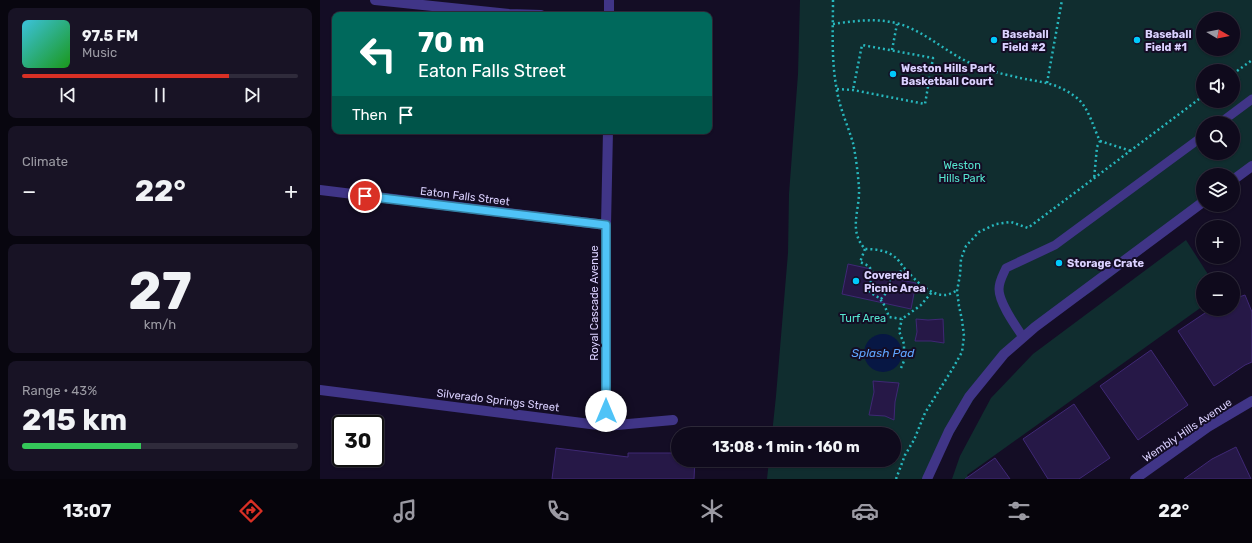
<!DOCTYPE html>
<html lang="en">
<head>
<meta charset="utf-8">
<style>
  body { margin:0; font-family:Rubik,sans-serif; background:#181325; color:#f1f3f6; height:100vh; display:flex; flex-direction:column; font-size:15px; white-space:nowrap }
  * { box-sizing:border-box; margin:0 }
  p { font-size:13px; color:#9b9aa3 }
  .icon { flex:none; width:22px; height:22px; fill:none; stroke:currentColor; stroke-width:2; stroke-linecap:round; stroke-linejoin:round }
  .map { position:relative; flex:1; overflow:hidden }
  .sheet { display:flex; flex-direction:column; gap:8px; padding:8px; background:#08060f; width:320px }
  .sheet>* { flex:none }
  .banner { position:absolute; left:12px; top:12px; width:380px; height:122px; border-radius:8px; box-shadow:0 1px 3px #0004,0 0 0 1px #2f2b3b; background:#00695c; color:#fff; overflow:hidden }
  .needle { width:26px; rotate:100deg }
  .controls { position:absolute; left:876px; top:12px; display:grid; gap:8px }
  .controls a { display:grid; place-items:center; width:44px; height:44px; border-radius:50%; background:#0f0a1c; box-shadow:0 1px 3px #0004,0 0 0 1px #2f2b3b; font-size:20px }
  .speed { position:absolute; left:12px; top:415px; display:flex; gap:8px; font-size:20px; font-weight:700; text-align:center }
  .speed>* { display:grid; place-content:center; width:52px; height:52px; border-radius:50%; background:#0f0a1c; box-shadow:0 1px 3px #0004,0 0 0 1px #2f2b3b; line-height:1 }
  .speed .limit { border:2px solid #111; border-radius:6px; background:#fff; color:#111 }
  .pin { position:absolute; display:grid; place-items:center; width:34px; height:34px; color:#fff; margin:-17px; border:2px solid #fff; border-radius:50%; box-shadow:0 1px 4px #0007 }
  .me { position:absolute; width:44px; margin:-22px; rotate:0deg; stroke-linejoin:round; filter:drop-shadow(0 0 3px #0008) }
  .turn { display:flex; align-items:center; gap:14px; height:84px; padding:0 20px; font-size:18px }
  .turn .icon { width:52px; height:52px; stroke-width:2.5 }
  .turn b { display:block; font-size:28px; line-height:34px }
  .then { display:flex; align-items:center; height:38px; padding:0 20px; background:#0003; gap:8px; font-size:15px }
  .big { font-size:30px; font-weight:700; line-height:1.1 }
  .sheet .widget { flex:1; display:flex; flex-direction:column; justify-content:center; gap:6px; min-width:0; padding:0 14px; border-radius:8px; background:#181325 }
  .sheet .dial { align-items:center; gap:0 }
  .dial b { font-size:52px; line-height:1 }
  .song { display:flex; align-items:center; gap:12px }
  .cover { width:48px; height:48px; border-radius:6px; background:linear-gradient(135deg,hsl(190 70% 55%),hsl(120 70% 35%)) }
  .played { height:4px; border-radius:2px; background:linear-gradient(90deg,#d93025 75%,#2f2b3b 75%) }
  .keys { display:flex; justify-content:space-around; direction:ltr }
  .heat { display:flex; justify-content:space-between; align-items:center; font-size:22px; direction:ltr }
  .charge { height:6px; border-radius:3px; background:linear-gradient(90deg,#34c759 43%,#2f2b3b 0) }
  .trip { position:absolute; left:351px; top:427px; width:230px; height:40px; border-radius:20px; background:#0f0a1c; box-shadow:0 1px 3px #0004,0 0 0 1px #2f2b3b; font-weight:700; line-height:40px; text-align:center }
  .dock { display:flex; height:64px; justify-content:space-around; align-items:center; background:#06040b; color:#9b9aa3 }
  .dock .icon { width:28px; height:28px }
  .dock .selected { color:#d93025 }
  .dock b { font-size:18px; color:#f1f3f6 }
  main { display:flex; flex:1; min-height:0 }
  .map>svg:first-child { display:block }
  .green { fill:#102d2f; fill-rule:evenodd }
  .water { fill:#071744 }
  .building { fill:#261847; stroke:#3f2875 }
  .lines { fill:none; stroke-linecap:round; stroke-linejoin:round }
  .path { stroke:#27b7bd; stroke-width:2.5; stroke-dasharray:2 3; stroke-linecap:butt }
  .service { stroke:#403587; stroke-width:9 }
  .minor { stroke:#403587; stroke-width:10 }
  .route-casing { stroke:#337fa1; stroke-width:10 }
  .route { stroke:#4fc3f7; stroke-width:7 }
  .poi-dot { fill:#00cafc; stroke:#140d25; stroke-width:1.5 }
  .labels { text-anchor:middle; stroke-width:4; stroke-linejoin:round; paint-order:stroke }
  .poi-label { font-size:11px; font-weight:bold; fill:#dbd1ff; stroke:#140d25; text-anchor:start }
  .park-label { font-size:11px; fill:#56e7d0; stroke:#140d25 }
  .street-label { font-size:11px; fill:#dbd1ff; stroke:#140d25 }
  .water-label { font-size:12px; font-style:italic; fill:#5fa5ff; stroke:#140d25 }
</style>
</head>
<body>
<main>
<section class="sheet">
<div class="widget">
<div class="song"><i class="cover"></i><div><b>97.5 FM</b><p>Music</p></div></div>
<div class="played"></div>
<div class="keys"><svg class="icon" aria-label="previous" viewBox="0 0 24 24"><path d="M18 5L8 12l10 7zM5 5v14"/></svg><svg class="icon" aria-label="pause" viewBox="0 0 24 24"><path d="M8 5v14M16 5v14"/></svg><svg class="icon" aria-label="next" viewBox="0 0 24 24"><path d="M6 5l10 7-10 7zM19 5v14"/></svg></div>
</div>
<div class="widget"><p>Climate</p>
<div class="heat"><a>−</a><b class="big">22°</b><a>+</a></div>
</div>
<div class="widget dial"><b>27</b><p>km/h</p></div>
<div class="widget"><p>Range · 43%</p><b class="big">215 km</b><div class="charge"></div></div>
</section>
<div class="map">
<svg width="932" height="479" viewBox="0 0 932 479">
  <rect width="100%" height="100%" fill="#140d25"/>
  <g class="green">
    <path d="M480,0h452v169l-19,6h-30v30h2l-111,85 -71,47 -30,30 -65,109 -1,3h-160l2,-19h125v-26h-122l4,-38 12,-143 1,-59 9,-120zM883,19h30v30h-30zM883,71h30v30h-30zM883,123h30v30h-30z"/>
    <polygon points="866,240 891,279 883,279 883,306 647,475 649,479 632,479 640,456 671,398 713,354"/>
  </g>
  <circle class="water" cx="563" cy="353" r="19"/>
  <g class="building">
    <polygon points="528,264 551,269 550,274 596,283 591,309 522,294"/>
    <polygon points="925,295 932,312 932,362 925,365 894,386 858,331 891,309 913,309 913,299"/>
    <polygon points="596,319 608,320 623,319 624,343 611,341 595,341 597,332"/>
    <polygon points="831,350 868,405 818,440 780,386"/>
    <polygon points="553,381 579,383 575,402 574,420 565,416 549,415 554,392"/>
    <polygon points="754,404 790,458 759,479 728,479 703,439"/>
    <polygon points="916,447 931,479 864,479 892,459"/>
    <polygon points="236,448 308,457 308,453 358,453 358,460 375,460 374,479 232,479"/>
    <polygon points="675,458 690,479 645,479"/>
  </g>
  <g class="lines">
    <g class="path">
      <path d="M513,0c0,31 -2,60 4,91 3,18 11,35 16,52 3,14 5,31 6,45 1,23 -11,42 6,61 9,0 19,1 27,6 7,4 9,10 15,16 8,9 24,25 38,24 4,0 8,-3 12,-4"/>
      <path d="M513,24c21,-3 42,-6 63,-1 27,7 47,27 72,39 14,6 29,11 44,14 26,7 42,4 65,22 12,10 16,29 23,43l-3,6 -3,32"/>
      <polyline points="572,50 577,24"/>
      <polyline points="913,74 932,60"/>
      <polyline points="727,83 742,0"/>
      <polyline points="517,89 533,90 605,104 613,58 542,45 533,90"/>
      <polyline points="780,141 811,151"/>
      <path d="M545,249l-5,13 9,4 4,7 -4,16 1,4c12,4 15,13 19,24l13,2 19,-14 11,-13"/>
      <polyline points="561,299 566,293 571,277 576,273 585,270"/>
      <polyline points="581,368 584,361 584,344 579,331 582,319"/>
      <polyline points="576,479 585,455 594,440 605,413 633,368 642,352 644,336 642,320 639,306 637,291 640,275 641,259 646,246 659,232 676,224 691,222 708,228 883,96"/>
    </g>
    <g class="service">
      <polyline points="900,123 932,99"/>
      <path d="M703,337c-8,-12 -24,-34 -24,-48 0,-8 4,-14 7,-21l49,-23 148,-109"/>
    </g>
    <g class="minor">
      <polyline points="55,0 189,14 221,15"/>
      <polyline points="289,0 289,15"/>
      <polyline points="913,180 932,166"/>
      <polyline points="0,190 286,225"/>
      <polyline points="0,390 286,426 353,420"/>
      <polyline points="286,426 286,225 288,131"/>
      <polyline points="607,479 629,431 649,397 684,354 715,327 883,202"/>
      <polyline points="815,479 888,427 932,401"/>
    </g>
  </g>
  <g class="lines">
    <g class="route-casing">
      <polyline id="route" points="45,196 286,225 286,411"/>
    </g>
    <use href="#route" class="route"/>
  </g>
  <g class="poi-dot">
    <circle cx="674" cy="40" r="4"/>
    <circle cx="817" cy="40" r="4"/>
    <circle cx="573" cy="74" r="4"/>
    <circle cx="739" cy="263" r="4"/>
    <circle cx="536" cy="281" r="4"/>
  </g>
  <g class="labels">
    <g class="poi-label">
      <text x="682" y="38">Baseball<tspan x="682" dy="13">Field #2</tspan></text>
      <text x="825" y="38">Baseball<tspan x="825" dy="13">Field #1</tspan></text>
      <text x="581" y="72">Weston Hills Park<tspan x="581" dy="13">Basketball Court</tspan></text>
      <text x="747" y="267">Storage Crate</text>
      <text x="544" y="279">Covered<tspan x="544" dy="13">Picnic Area</tspan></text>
    </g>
    <g class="park-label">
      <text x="642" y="169">Weston<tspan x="642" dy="13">Hills Park</tspan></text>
      <text x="543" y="322">Turf Area</text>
    </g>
    <g class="street-label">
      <text transform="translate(145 196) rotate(7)" y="4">Eaton Falls Street</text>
      <text transform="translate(274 303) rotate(-90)" y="4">Royal Cascade Avenue</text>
      <text transform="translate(178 400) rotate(7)" y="4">Silverado Springs Street</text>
      <text transform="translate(867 430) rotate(-34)" y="4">Wembly Hills Avenue</text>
    </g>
    <g class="water-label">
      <text x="563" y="357">Splash Pad</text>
    </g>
  </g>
</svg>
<div class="controls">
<a><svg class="needle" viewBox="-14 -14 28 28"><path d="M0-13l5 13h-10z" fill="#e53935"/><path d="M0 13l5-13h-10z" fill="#9b9aa3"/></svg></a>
<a><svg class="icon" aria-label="sound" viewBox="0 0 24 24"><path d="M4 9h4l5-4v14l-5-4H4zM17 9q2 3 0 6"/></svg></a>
<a><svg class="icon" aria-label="search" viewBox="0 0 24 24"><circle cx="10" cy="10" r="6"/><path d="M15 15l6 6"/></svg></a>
<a><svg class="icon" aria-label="layers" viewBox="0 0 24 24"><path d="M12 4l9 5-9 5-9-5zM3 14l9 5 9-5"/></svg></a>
<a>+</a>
<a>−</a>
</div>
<div class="speed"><div class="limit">30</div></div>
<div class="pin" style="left:45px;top:196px;background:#d93025"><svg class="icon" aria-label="arrive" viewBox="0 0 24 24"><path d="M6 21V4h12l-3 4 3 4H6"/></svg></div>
<svg class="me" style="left:286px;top:411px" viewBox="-20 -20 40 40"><circle r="19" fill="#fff"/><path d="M0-13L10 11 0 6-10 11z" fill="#4fc3f7"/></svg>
<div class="trip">13:08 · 1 min · 160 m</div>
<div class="banner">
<div class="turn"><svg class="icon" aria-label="left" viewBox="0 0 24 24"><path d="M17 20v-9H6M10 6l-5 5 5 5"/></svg><div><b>70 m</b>Eaton Falls Street</div></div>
<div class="then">Then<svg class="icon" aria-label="arrive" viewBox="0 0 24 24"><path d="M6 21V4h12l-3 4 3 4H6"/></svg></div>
</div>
</div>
</main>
<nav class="dock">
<b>13:07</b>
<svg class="icon selected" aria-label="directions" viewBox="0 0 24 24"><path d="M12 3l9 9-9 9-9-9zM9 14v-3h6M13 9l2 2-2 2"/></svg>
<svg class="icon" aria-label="music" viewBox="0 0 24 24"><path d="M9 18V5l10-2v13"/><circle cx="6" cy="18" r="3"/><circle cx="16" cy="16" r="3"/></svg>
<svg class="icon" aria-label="phone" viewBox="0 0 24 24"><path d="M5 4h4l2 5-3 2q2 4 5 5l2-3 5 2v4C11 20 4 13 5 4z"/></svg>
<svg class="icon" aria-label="climate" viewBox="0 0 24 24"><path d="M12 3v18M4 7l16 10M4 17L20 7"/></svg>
<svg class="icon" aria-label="car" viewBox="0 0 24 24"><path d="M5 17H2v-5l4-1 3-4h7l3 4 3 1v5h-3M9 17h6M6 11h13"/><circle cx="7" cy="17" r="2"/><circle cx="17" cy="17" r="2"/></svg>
<svg class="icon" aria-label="filters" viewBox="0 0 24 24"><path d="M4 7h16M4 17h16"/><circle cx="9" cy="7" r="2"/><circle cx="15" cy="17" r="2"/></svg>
<b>22°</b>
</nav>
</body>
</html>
